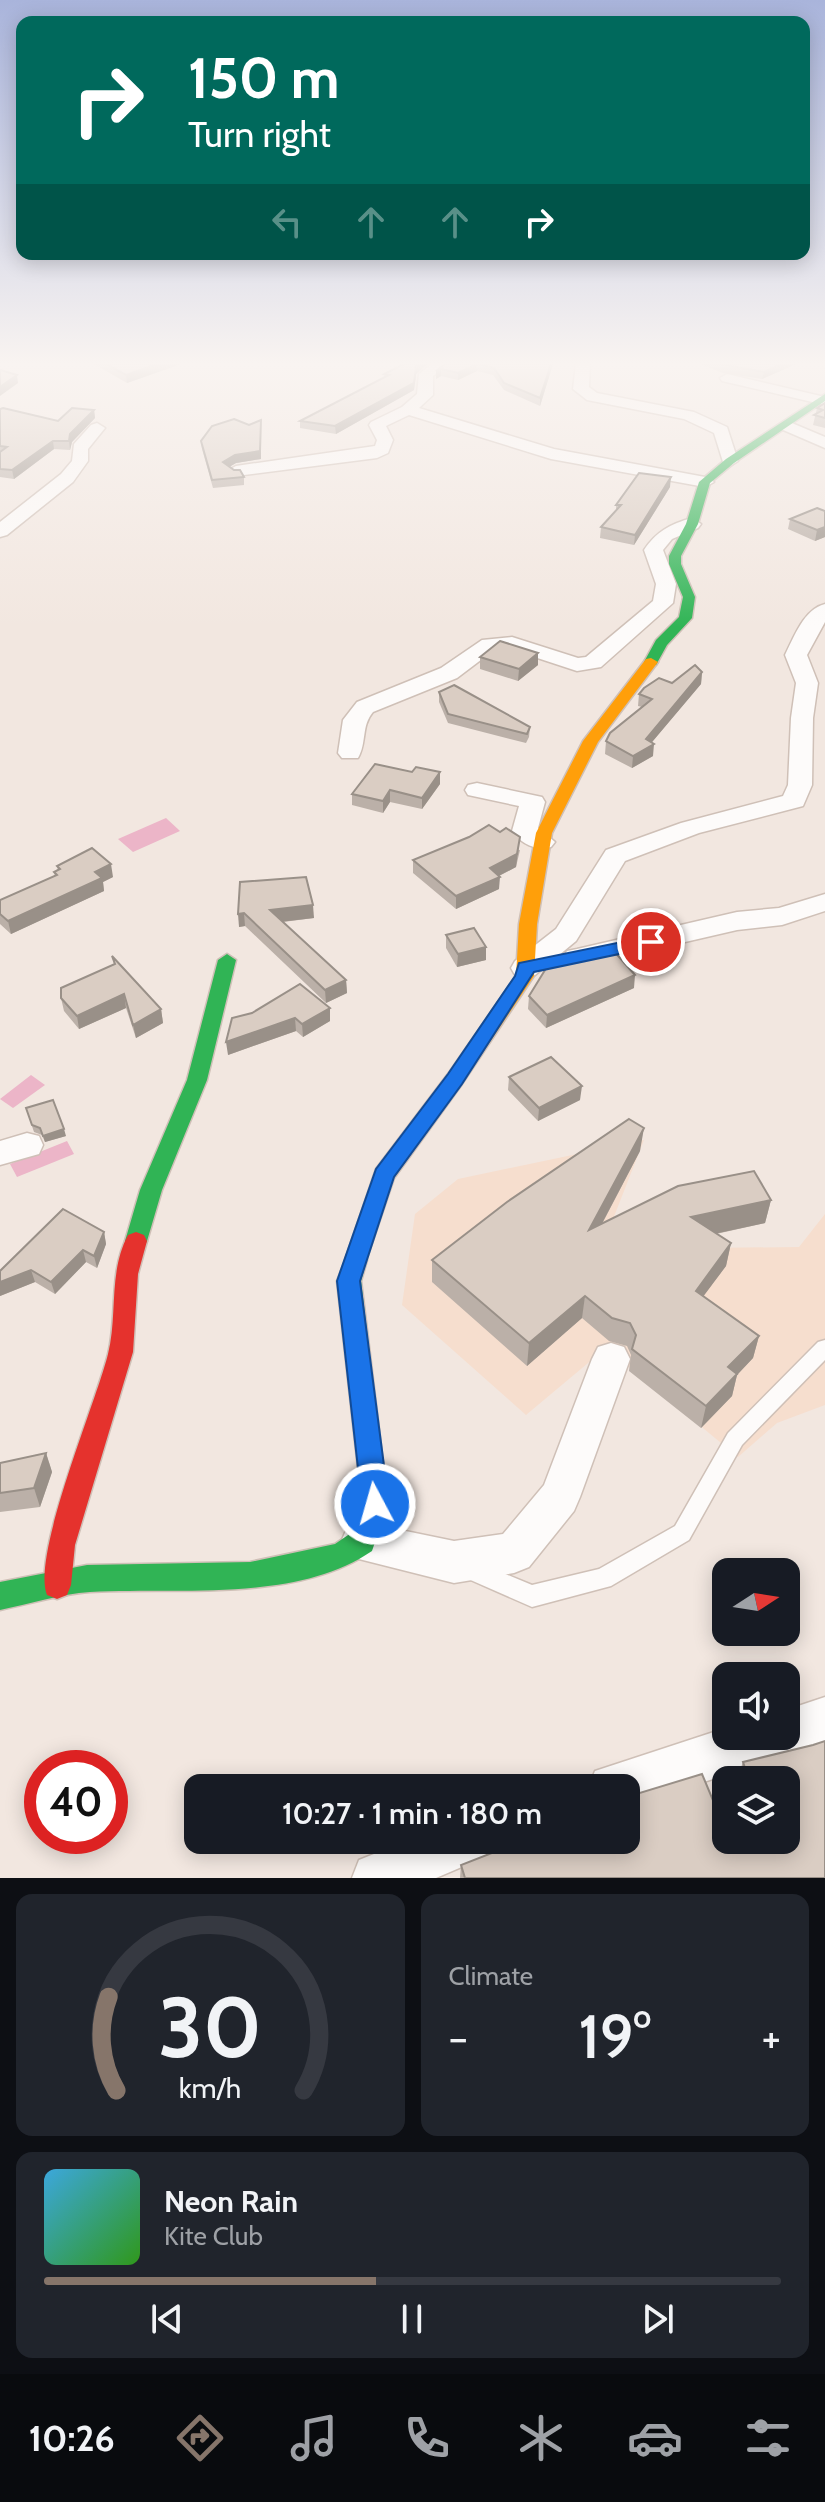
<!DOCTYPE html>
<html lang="en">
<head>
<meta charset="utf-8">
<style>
  body { margin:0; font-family:Cabin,sans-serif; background:#20242c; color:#f1f3f6; height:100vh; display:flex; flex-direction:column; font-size:30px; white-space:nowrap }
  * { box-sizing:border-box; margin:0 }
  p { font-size:26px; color:#9ea1a6 }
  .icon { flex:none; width:44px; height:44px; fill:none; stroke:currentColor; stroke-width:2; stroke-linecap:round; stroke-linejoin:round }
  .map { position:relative; height:1878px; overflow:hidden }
  .panel { display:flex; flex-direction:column; gap:16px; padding:16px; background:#0d0f14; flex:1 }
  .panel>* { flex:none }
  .top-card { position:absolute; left:16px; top:16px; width:794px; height:244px; border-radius:16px; box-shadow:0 4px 20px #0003; background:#00695c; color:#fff; overflow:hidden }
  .needle { width:52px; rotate:78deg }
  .controls { position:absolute; left:712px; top:1558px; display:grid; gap:16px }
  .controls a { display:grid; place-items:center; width:88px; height:88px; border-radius:16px; background:#171b24; box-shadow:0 4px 20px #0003; font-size:40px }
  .speed { position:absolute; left:24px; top:1750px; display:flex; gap:16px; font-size:40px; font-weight:700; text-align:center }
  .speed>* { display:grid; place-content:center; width:104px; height:104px; border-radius:50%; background:#171b24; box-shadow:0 4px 20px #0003; line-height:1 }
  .speed .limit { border:12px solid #d22; background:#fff; color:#111 }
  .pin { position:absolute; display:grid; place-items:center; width:68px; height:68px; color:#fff; margin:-34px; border:4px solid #fff; border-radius:50%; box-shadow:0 2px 8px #0007 }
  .me { position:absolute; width:88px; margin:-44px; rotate:354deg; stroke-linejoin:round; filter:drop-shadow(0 0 6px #0008) }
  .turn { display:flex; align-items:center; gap:28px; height:168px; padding:0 40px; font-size:36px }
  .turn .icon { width:104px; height:104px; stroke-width:2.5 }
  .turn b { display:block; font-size:56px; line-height:68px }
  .lanes { display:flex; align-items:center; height:76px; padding:0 40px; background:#0003; justify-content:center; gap:40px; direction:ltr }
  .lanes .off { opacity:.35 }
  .big { font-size:60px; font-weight:600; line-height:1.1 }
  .panel .tile { flex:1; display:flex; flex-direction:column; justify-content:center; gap:12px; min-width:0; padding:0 28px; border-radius:16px; background:#20242c }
  .panel .dial { align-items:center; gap:0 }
  .dial svg { height:208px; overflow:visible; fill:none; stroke:#363941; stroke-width:7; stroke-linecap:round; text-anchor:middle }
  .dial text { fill:#f1f3f6; stroke:none }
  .song { display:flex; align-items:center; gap:24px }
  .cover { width:96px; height:96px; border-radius:12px; background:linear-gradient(135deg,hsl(200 70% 55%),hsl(110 70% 35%)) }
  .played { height:8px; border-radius:4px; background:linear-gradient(90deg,#86756a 45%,#363941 45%) }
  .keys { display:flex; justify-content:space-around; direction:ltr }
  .heat { display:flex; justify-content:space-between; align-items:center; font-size:44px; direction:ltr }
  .panel .tiles { flex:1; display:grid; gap:16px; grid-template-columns:1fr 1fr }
  .tile:last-child { grid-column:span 2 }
  .trip { position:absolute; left:184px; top:1774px; width:456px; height:80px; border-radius:16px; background:#171b24; box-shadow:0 4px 20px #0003; font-weight:600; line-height:80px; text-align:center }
  .dock { display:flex; height:128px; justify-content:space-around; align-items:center; background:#090b0e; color:#9ea1a6 }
  .dock .icon { width:56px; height:56px }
  .dock .current { color:#86756a }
  .dock b { font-size:36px; color:#f1f3f6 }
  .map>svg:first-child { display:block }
  .built { fill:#f6dece }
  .water { fill:#ecb5c8 }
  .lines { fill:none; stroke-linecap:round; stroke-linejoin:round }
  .lane-casing { stroke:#cfc0b7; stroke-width:3 }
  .street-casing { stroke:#cfc0b7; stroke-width:3 }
  .fast-casing { stroke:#cfc0b7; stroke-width:3 }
  .slow-casing { stroke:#cfc0b7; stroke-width:3 }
  .jam-casing { stroke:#cfc0b7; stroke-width:3 }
  .lane { fill:#fdfbfa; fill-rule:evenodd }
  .street { fill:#fdfbfa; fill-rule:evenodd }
  .fast { fill:#30b455; fill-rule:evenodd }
  .slow { fill:#ff9f0a; fill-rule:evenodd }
  .jam { fill:#e5322d; fill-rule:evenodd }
  .wall { fill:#bbb0a8 }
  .shaded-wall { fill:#999088 }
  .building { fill:#dacdc3; stroke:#999088; stroke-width:2 }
  .route { fill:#1a73e8; stroke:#114b97; stroke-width:2 }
</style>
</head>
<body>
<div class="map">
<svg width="825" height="1878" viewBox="0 0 825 1878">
  <rect width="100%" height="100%" fill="#f2e7e0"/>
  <polygon class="built" points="644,1140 604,1242 703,1248 799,1247 825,1214 825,1405 777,1423 738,1457 606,1348 526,1415 402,1305 415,1214 458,1179"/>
  <g class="water">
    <polygon points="166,818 180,831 133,852 118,839"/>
    <polygon points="31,1075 45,1085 13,1108 0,1099"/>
    <polygon points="67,1141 74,1154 17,1177 10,1164"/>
  </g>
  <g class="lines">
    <g class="lane-casing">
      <polygon id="lane" points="825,1340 825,1360 742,1445 689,1540 611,1586 532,1607 466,1578 463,1571 466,1564 474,1561 532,1585 599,1569 675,1526 728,1433 818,1342"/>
    </g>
    <g class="street-casing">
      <g id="street">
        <polygon points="432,364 450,364 433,376 433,395 419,408 554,449 705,477 714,482 705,487 551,459 409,415 386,426 393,440 388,453 377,458 236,476 227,471 236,466 375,446 377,440 369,425 371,422 402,407 417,394 419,374"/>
        <polygon points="576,364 590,364 589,387 597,393 694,412 727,427 738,461 730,466 724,465 714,433 684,419 587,400 573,389"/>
        <polygon points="727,374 825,397 825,405 722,381 720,378"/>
        <polygon points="787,421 825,437 825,448 781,429 779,426"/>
        <polygon points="97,423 105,428 88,449 88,461 73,482 7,535 0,537 0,522 61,474 72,461 74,444 91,425"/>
        <path d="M692,518l9,6 -3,4 -26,11 -9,11 13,34 -3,19 -72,64 -24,4 -67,-22 -16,1 -37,28 -84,34c-12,14 -6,31 -15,46h-16l-4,-5 5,-33 14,-18 84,-34 41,-28 30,-3 66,21 8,-1 67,-56 3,-17 -12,-34c12,-18 26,-26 48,-32z"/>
        <path d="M825,604v18l-18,33 11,28 -5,35 -1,67 -9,21 -104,27 -74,28 -49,80 -41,34 -10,2 -10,-2 -4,-7 4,-7 41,-32 50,-79 75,-27 102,-27 5,-11 3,-67 5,-35 -11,-28c9,-18 19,-46 40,-51z"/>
        <path d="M477,783l65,14 3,5 -7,26 17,14 -4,5c-15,4 -30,-3 -39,-16l7,-25 -51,-11 -3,-5 3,-5z"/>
        <polygon points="825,894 825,911 782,925 737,930 577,967 567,965 563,958 567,951 577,949 737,912 779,908"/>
        <polygon points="27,1133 39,1136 43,1145 39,1154 0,1165 0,1141"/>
        <polygon points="611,1343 624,1347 630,1359 580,1497 574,1511 529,1567 514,1573 454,1583 347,1556 341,1542 347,1528 362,1522 454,1541 503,1534 544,1485 592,1359 598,1347"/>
        <polygon points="825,1697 825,1743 626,1807 626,1788 588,1788 595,1771 726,1728 726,1736 786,1736 786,1710"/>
        <polygon points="409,1840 492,1840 485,1857 436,1878 352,1878 359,1860"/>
      </g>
    </g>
    <g class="fast-casing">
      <g id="fast">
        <polygon points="825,394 825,401 734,463 710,483 698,524 681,556 681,564 695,597 692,618 667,645 656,665 646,665 644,662 656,640 679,617 683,597 669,564 669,556 686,524 699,482 726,459"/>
        <polygon points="227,954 236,960 207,1080 162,1190 147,1241 144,1247 136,1250 128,1247 125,1241 140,1190 187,1080 218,960"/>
        <path d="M356,1251l8,2 3,7 -6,21 27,223 -16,47c-76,52 -194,36 -282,41 -29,2 -61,12 -90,18v-28l87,-17 163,-3 85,-18 16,-11 11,-29 -25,-223 11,-28z"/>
      </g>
    </g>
    <g class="slow-casing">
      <polygon id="slow" points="651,658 658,662 598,742 552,833 537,924 534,976 462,1084 394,1178 364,1267 356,1269 348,1267 345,1260 376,1169 448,1074 516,976 519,924 536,833 583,741 646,659"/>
    </g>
    <g class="jam-casing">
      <path id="jam" d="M136,1232l8,3 3,6 -9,33 -5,78 -58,193 -4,40 -4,10 -10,4 -10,-4c-16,-39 49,-192 61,-241 10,-40 0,-81 20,-119z"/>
    </g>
    <use href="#lane" class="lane"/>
    <use href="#street" class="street"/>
    <use href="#fast" class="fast"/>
    <use href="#slow" class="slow"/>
    <use href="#jam" class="jam"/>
  </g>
  <g class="wall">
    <polygon points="94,364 181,364 127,383"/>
    <polygon points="404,364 427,364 416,374 414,390 336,434 300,428 300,421 384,378 384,374"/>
    <polygon points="445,364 553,364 540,406 504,390 493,375 477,371 458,380 441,376 436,379 436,371"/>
    <polygon points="700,364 796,364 762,379 723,373"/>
    <polygon points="825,403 825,428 813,425 817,408"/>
    <polygon points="0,409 58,421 94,410 95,418 72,442 70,450 54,449 14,479 0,477"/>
    <polygon points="201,441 261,459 236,463 229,467 244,477 244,485 213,488 202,449"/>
    <polygon points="670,487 634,545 600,538 601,527 616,511 616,505"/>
    <polygon points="825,511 825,537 815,541 788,529 790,519"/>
    <polygon points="538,653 538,665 518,681 480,669 480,657"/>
    <polygon points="702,672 701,684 652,742 653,756 632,768 605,754 606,741 642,707 638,706 639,694"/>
    <polygon points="439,692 530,727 529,737 526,743 448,723 439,702"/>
    <polygon points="412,772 440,784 422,809 390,802 383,813 352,805 352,794"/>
    <polygon points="520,850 516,867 499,876 499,889 456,909 413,873 413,860"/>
    <polygon points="57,866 113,877 103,882 104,891 11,934 0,924 0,900 55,876 54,872 58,871"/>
    <polygon points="240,882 314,918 283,922 346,980 347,993 326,1003 245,926 239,927"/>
    <polygon points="446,935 486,960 457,967 446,948"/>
    <polygon points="112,956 161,1009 163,1023 136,1038 126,1008 79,1029 64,1011 61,998 114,964"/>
    <polygon points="634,988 546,1028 528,1009 529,996"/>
    <polygon points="252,1013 330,1021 303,1037 296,1031 228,1055"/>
    <polygon points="509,1077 580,1100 538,1121 508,1090"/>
    <polygon points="26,1108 66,1136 45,1142 42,1135 34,1132"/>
    <polygon points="640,1151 602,1224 771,1200 765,1223 716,1234 731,1243 726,1266 703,1296 759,1336 753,1358 737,1375 732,1396 701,1428 629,1371 631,1355 627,1346 609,1341 582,1318 527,1366 432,1282 432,1260"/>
    <polygon points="104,1232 106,1244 97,1268 86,1262 55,1294 35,1282 0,1296 0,1271"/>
    <polygon points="46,1453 52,1472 40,1507 0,1512 0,1463"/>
    <polygon points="825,1741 825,1878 460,1878 461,1865 525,1840 626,1840 626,1793 630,1796 702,1774 717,1810 726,1807 726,1840 786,1840 786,1780 739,1780 738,1776 743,1762 813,1745"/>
  </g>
  <g class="shaded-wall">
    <polygon points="157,364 181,364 127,383 126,375"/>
    <polygon points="419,364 427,364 416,374 414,390 336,434 335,426"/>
    <polygon points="477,364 477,371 458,380 458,373"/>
    <polygon points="551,364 553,364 540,406 540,398"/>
    <polygon points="781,364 796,364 762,379 764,372"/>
    <polygon points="441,369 441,376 436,379 436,371"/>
    <polygon points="17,375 18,383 0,396 0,387"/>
    <polygon points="94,410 95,418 72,442 70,450 69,441 70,434"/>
    <polygon points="261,428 261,459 236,463 224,470 223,462"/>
    <polygon points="53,441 54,449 14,479 12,470"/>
    <polygon points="671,477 670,487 634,545 635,535"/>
    <polygon points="825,527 825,537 815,541 817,530"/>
    <polygon points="538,653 538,665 518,681 519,669"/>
    <polygon points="702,672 701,684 647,748 654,744 653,756 632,768 633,756"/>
    <polygon points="440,772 440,784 422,809 422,798"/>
    <polygon points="390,790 390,802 383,813 383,801"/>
    <polygon points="520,837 516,867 489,881 490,868"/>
    <polygon points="111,864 113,877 103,882 104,891 11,934 8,921 95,872"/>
    <polygon points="500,877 499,889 456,909 456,896"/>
    <polygon points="313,905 314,918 271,923 270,910"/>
    <polygon points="244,913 245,926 239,927 238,914"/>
    <polygon points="486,947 486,960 457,967 458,954"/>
    <polygon points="635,975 634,988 546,1028 547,1015"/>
    <polygon points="346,980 347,993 326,1003 325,990"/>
    <polygon points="124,994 126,1008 79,1029 77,1016"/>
    <polygon points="330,1008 330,1021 303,1037 302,1024"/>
    <polygon points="161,1009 163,1023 136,1038 133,1025"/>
    <polygon points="295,1018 296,1031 228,1055 226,1042"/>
    <polygon points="582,1086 580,1100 538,1121 539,1108"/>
    <polygon points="644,1128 640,1151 587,1252 589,1230"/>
    <polygon points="64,1129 66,1136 45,1142 43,1136"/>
    <polygon points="771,1200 765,1223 686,1240 691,1217"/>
    <polygon points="104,1232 106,1244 97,1268 94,1256"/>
    <polygon points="731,1243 726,1266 691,1313 696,1291"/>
    <polygon points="83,1250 86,1262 55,1294 51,1282"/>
    <polygon points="31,1270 35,1282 0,1296 0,1282"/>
    <polygon points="585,1296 582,1318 527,1366 529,1343"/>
    <polygon points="759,1336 753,1358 737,1375 732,1396 701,1428 706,1406 728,1367"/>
    <polygon points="46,1453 52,1472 40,1507 34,1488"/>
  </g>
  <g class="building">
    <polygon points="106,364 157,364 126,375"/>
    <polygon points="404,364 419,364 416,366 414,383 335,426 300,421 389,375 384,374"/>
    <polygon points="445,364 477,364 458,373 441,369 436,371"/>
    <polygon points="478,364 551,364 540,398 504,383 494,368"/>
    <polygon points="720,364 781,364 764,372"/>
    <polygon points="0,370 17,375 0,387"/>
    <polygon points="825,403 825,418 814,415 823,410 817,408"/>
    <polygon points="3,408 58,421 72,408 94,410 70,434 69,441 53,441 12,470 0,469 0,452 7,447 0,446 0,409"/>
    <polygon points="234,419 249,425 261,420 260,451 235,455 223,462 234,470 240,470 244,477 212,480 201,441 212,426"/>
    <polygon points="639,473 671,477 635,535 601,527 621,505 616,505"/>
    <polygon points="817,508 825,511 825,527 817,530 790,519"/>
    <polygon points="500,641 538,653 519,669 480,657"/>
    <polygon points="695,665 702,672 646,739 654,744 633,756 606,741 610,733 652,699 639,694 644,688 659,678 672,683"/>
    <polygon points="454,685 530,727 527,734 448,714 439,692"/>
    <polygon points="375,764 412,772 416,767 440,772 422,798 390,790 383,801 352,794"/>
    <polygon points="489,825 500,832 506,828 520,837 517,854 490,868 500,877 456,896 413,860 469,837"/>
    <polygon points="92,848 111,864 95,872 102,878 8,921 0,914 0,900 57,875 54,872 60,869 57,866"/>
    <polygon points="306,877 313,905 270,910 346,980 325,990 244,913 238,914 240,882"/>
    <polygon points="474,928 486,947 458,954 446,935"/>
    <polygon points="613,950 635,975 547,1015 529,996 550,962"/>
    <polygon points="112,956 161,1009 133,1025 124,994 77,1016 61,998 61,988 115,964"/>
    <polygon points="300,984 330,1008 302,1024 295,1018 226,1042 232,1018 252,1013"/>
    <polygon points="551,1057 582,1086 539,1108 509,1077"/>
    <polygon points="53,1100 64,1129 43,1136 40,1128 32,1125 26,1108"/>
    <polygon points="629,1119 644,1128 589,1230 678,1186 754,1171 771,1200 691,1217 731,1243 696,1291 759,1336 728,1367 737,1374 706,1406 632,1349 636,1335 630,1323 612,1318 585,1296 529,1343 432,1260 507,1202"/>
    <polygon points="63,1209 104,1232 94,1256 83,1250 51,1282 31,1270 0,1282 0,1271"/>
    <polygon points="46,1453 34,1488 0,1493 0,1463"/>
    <polygon points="825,1741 825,1878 465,1878 461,1865 525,1840 626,1840 626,1793 630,1796 702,1774 717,1810 726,1807 726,1840 786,1840 786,1780 749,1780 743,1762 813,1745"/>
  </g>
  <linearGradient id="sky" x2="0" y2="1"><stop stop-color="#a9b4db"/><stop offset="0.58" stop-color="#f9f4f1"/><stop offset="1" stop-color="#f9f4f1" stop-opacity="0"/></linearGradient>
  <rect width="825" height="627" fill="url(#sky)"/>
  <polygon class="route" points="651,936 660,942 657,946 534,972 462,1084 394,1177 360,1281 389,1504 385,1513 375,1516 366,1513 362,1504 337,1281 376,1169 448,1074 515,976 519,963"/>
</svg>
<div class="controls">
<a><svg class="needle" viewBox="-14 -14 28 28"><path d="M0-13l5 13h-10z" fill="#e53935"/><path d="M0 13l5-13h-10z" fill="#9ea1a6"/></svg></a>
<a><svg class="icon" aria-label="sound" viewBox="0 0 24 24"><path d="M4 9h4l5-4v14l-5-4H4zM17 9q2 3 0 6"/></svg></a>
<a><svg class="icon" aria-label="layers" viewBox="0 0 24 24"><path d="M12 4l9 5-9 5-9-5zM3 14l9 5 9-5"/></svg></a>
</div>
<div class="speed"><div class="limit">40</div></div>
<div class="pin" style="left:651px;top:942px;background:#d93025"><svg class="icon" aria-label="arrive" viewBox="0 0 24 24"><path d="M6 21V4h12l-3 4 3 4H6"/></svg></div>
<svg class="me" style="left:375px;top:1504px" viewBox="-20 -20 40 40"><circle r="17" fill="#1a73e8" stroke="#fff" stroke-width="3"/><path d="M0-11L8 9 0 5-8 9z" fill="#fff"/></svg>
<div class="trip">10:27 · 1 min · 180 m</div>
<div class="top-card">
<div class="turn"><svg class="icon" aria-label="right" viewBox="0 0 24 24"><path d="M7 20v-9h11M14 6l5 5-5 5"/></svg><div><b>150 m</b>Turn right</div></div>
<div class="lanes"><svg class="icon off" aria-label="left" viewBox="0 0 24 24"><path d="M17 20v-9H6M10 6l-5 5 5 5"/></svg><svg class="icon off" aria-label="ahead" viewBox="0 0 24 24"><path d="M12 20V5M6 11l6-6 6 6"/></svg><svg class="icon off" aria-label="ahead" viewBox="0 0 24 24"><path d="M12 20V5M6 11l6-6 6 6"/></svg><svg class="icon" aria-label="right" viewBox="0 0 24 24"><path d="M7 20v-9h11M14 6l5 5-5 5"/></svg></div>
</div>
</div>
<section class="panel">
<div class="tiles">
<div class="tile dial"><svg viewBox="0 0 100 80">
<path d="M14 69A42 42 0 1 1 86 69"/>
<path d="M14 69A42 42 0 0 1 11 33" stroke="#86756a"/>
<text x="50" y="56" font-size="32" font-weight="700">30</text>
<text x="50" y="72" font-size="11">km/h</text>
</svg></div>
<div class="tile"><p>Climate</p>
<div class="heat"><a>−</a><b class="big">19°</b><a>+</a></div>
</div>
<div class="tile">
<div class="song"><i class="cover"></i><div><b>Neon Rain</b><p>Kite Club</p></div></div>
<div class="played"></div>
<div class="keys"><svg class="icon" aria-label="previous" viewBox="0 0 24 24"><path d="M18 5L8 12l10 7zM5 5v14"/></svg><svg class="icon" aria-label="pause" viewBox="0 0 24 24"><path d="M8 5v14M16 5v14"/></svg><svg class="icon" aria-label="next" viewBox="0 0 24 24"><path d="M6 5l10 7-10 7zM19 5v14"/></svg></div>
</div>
</div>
</section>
<nav class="dock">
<b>10:26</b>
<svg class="icon current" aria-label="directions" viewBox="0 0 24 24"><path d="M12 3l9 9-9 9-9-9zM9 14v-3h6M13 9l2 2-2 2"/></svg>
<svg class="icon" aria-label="music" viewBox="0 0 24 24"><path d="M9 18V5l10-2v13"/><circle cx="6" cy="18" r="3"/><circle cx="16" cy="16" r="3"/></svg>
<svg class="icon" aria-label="phone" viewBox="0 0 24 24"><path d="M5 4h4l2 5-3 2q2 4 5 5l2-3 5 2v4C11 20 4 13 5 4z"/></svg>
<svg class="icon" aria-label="climate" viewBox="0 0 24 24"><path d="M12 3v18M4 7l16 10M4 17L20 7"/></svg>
<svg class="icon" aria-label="car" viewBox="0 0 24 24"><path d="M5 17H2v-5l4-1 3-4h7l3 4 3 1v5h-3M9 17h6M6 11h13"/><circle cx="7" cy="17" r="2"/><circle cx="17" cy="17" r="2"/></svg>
<svg class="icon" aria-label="filters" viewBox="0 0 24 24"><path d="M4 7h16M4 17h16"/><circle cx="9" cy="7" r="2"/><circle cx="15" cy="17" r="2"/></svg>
</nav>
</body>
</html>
